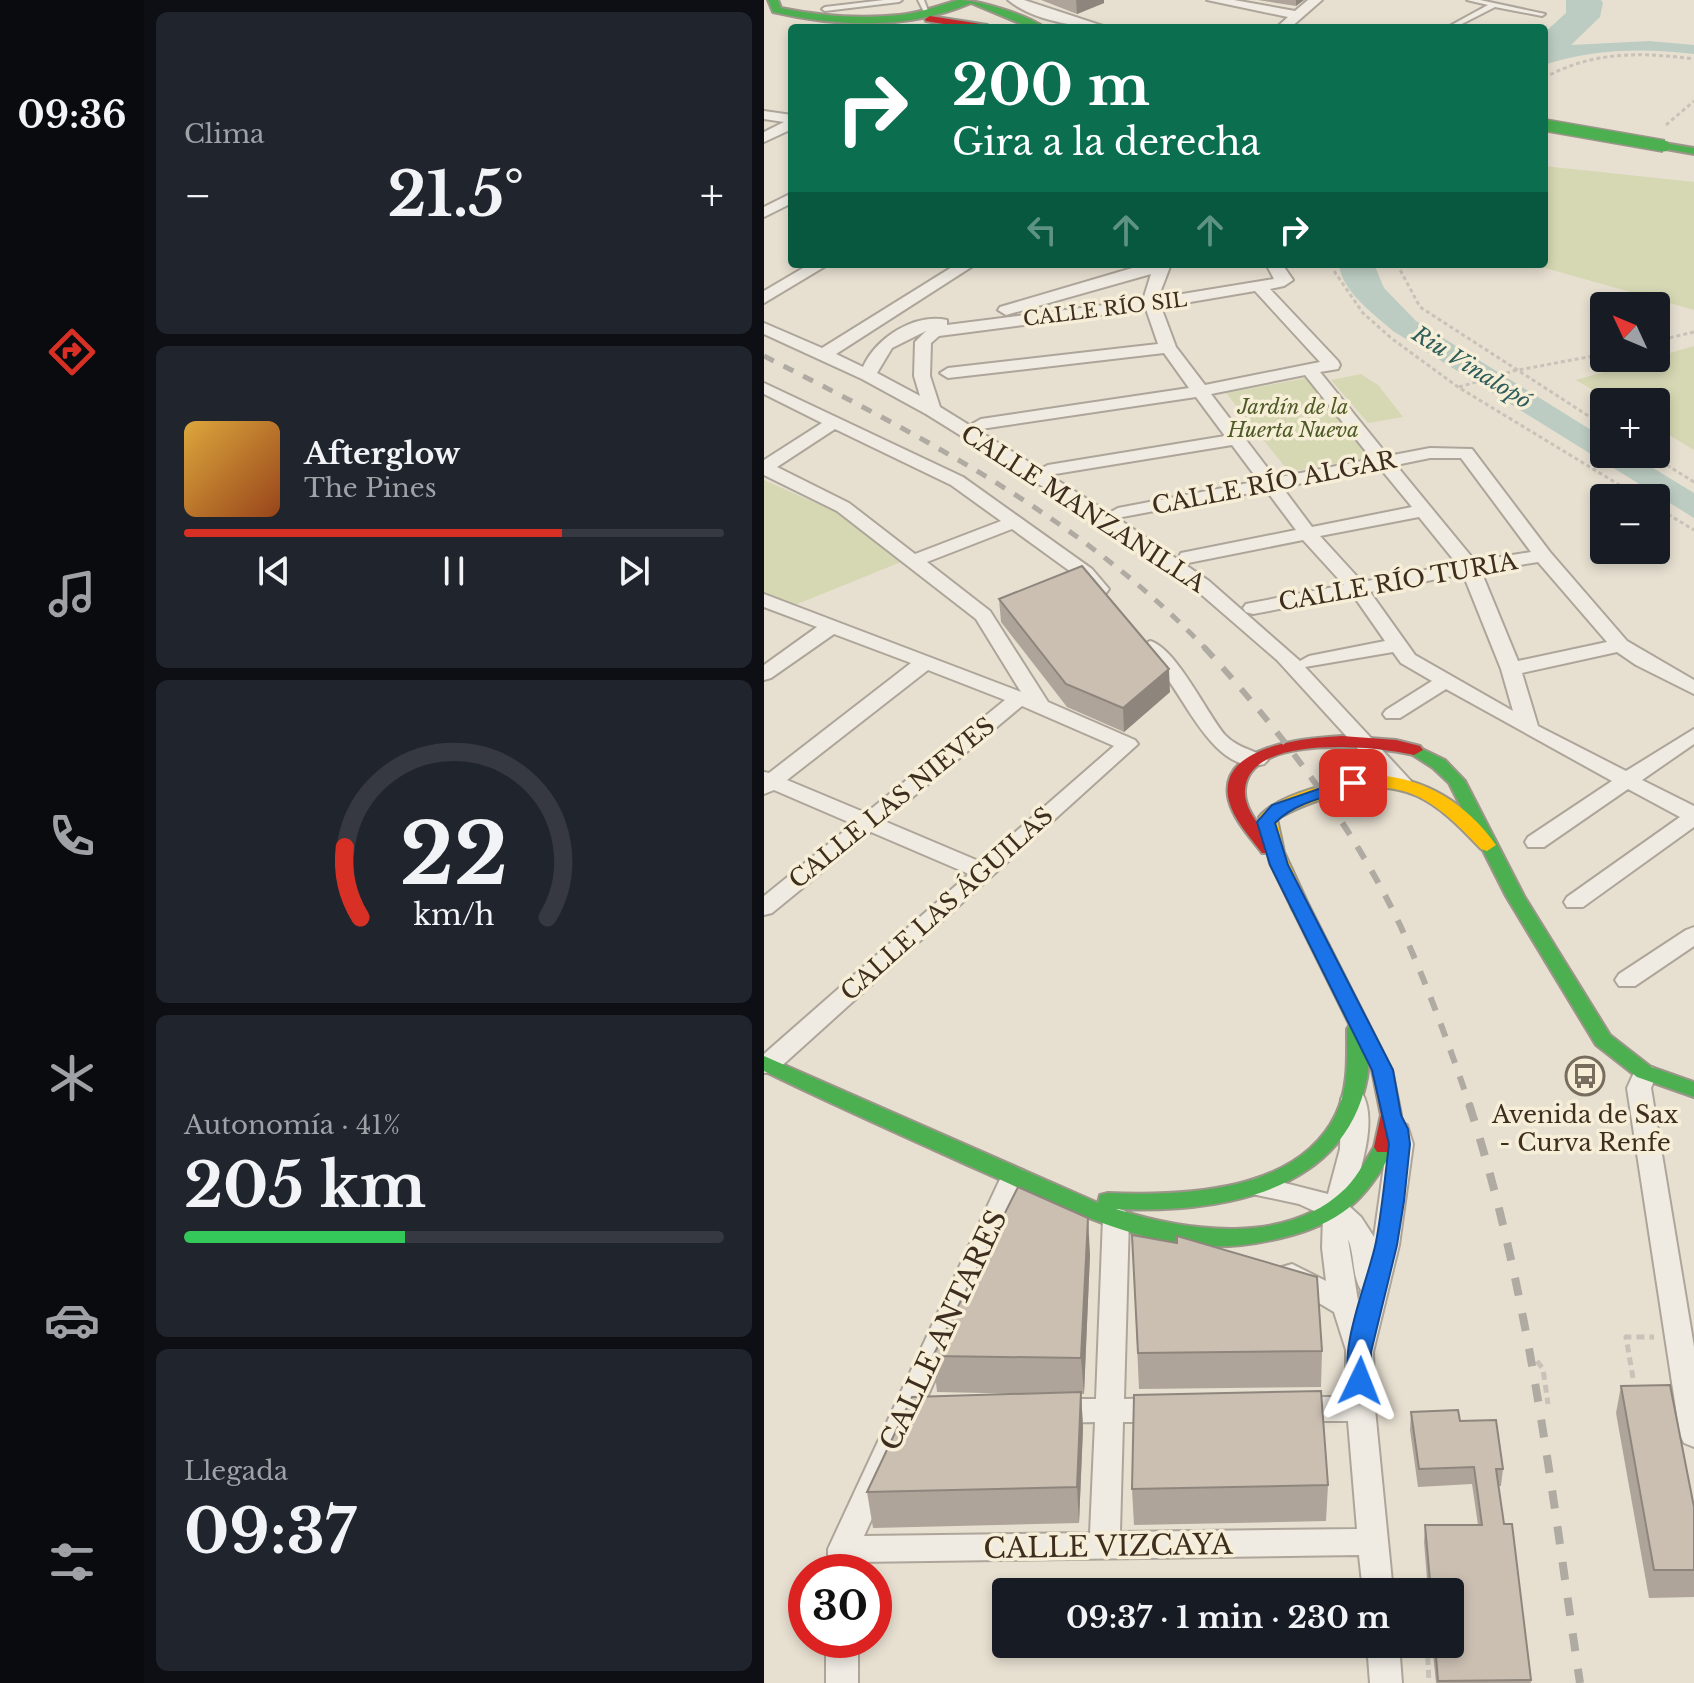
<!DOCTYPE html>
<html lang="es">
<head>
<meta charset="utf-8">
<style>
  body { margin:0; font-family:"Libre Baskerville",serif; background:#20242c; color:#f1f3f6; height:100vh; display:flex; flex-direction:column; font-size:30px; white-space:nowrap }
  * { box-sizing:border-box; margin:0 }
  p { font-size:26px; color:#9ea1a6 }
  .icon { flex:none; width:44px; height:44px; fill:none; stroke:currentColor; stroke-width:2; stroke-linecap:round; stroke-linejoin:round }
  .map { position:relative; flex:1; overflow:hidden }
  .panel { display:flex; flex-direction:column; gap:12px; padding:12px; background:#0d0f14; width:620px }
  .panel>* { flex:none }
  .top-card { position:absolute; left:24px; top:24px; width:760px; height:244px; border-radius:8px; box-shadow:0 4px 12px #0003; background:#0b6e4f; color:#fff; overflow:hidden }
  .needle { width:52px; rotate:314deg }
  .tools { position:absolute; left:826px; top:292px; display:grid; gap:16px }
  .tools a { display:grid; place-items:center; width:80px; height:80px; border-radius:8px; background:#171b24; box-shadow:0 4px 12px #0003; font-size:40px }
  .speed { position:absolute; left:24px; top:1554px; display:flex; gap:16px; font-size:40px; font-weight:700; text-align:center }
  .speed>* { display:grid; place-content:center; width:104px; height:104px; border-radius:50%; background:#171b24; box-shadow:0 4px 12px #0003; line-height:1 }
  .speed .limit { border:12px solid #d22; background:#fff; color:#111 }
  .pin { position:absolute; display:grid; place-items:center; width:68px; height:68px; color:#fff; margin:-34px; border-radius:16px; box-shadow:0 4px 12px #0006 }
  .me { position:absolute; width:88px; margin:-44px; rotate:2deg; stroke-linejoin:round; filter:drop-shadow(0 0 6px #0008) }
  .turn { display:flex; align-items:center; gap:28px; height:168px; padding:0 32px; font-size:36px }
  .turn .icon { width:104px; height:104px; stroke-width:2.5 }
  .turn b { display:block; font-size:56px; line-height:68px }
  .lanes { display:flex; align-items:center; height:76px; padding:0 32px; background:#0003; justify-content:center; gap:40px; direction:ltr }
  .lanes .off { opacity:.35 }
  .big { font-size:60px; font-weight:700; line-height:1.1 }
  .panel .widget { flex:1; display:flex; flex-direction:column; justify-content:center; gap:12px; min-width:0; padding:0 28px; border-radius:12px; background:#20242c }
  .panel .dial { align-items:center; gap:0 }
  .dial svg { height:208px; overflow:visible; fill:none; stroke:#363941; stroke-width:7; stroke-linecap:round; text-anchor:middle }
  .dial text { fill:#f1f3f6; stroke:none }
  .song { display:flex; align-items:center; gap:24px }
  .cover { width:96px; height:96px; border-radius:12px; background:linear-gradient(135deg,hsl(40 70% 55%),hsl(20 70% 35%)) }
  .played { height:8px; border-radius:4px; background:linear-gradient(90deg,#d93025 70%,#363941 70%) }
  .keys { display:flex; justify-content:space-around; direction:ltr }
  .heat { display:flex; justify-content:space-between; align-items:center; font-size:44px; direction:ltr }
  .charge { height:12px; border-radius:6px; background:linear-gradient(90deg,#34c759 41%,#363941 0) }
  .trip { position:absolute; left:228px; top:1578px; width:472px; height:80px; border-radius:8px; background:#171b24; box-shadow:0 4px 12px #0003; font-weight:700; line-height:80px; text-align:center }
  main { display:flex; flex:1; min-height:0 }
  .tab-bar { display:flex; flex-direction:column; width:144px; justify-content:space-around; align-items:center; background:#090b0e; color:#9ea1a6 }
  .tab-bar .icon { width:56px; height:56px }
  .tab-bar .selected { color:#d93025 }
  .tab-bar b { font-size:36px; color:#f1f3f6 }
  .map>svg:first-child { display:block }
  .green { fill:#d6d7b3 }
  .water { fill:#bcccc2 }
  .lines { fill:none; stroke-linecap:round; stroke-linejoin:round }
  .lane-casing { stroke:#ada599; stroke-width:4 }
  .street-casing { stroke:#ada599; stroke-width:4 }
  .fast-casing { stroke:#9c958a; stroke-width:4 }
  .slow-casing { stroke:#9c958a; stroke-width:4 }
  .jam-casing { stroke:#9c958a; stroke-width:4 }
  .path-far1 { stroke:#c8c2b9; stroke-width:3; stroke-dasharray:4 3; stroke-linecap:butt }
  .path { stroke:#c8c2b9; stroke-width:5; stroke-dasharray:8 5; stroke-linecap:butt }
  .lane { fill:#efebe3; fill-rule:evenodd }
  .street { fill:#efebe3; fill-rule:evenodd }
  .fast { fill:#4caf50; fill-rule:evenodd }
  .slow { fill:#ffc107; fill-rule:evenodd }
  .jam { fill:#c62828; fill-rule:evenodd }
  .rail-far2 { stroke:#afaaa2; stroke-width:5; stroke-dasharray:11 11; stroke-linecap:butt }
  .rail-far1 { stroke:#afaaa2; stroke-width:6; stroke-dasharray:14 14; stroke-linecap:butt }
  .rail { stroke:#afaaa2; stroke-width:8; stroke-dasharray:18 18; stroke-linecap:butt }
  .fast-bridge-casing { stroke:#9c958a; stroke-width:14; stroke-linecap:butt }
  .fast-bridge { stroke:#4caf50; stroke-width:11 }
  .wall { fill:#afa499 }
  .shaded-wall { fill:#8e867d }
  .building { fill:#cbbfb2; stroke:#8e867d; stroke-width:2 }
  .route { fill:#1a73e8; stroke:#114b97; stroke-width:2 }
  .labels { text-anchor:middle; stroke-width:7; stroke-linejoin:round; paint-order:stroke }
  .far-street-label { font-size:20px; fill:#3d2e20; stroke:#f7eed8 }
  .far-park-label { font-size:20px; font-style:italic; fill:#4d5a26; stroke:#f7eed8 }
  .far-water-label { font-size:22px; font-style:italic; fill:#2f5d5a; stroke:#f7eed8 }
  .street-label { font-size:24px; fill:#3d2e20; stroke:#f7eed8 }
  .poi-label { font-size:24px; fill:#3d2e20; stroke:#f7eed8 }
  .near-street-label { font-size:28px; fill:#3d2e20; stroke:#f7eed8 }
</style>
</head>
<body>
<main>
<nav class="tab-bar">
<b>09:36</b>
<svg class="icon selected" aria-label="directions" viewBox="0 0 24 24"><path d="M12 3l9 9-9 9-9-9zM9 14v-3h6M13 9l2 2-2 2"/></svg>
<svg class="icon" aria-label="music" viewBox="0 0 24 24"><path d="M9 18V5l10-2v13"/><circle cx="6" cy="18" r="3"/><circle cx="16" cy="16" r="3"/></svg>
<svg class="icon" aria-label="phone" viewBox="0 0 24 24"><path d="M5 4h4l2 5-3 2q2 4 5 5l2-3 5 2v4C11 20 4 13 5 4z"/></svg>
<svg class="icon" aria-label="climate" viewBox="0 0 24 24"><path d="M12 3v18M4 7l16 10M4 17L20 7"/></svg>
<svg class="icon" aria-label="car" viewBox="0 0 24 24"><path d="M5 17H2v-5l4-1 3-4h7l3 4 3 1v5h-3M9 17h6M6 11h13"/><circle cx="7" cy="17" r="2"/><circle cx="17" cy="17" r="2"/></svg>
<svg class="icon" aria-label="filters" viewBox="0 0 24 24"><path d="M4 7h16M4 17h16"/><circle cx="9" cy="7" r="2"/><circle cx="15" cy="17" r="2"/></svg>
</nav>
<section class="panel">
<div class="widget"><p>Clima</p>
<div class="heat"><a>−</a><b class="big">21.5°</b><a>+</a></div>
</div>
<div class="widget">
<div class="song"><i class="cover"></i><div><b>Afterglow</b><p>The Pines</p></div></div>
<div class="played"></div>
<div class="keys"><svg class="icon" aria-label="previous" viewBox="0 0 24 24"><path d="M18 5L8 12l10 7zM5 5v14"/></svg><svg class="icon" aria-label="pause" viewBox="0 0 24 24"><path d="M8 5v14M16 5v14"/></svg><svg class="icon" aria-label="next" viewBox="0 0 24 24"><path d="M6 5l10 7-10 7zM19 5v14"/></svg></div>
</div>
<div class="widget dial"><svg viewBox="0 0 100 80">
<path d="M14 69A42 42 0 1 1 86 69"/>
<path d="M14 69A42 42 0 0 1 8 42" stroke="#d93025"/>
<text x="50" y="56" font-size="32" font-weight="700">22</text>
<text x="50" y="72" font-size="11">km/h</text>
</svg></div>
<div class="widget"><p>Autonomía · 41%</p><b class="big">205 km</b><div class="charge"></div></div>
<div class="widget"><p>Llegada</p><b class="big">09:37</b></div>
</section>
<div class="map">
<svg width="930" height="1683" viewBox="0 0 930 1683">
  <rect width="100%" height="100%" fill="#e7e0d1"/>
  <g class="green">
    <polygon points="780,166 930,182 930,310 767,264 780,264"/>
    <polygon points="930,346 930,450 892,427 892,402 849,402 812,380"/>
    <polygon points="597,374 614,385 639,417 604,423 567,380"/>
    <polygon points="542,378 609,457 525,472 462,393"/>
    <polygon points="0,480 72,512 137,562 31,605 0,594"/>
  </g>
  <g class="water">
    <path d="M802,0h35l2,3 -3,14 -29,28 78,-4 45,4v9c-52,-6 -100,-5 -150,11v-32l22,-20z"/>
    <path d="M575,264h35l10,24 32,33 188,117v16h26l64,39v25l-301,-187c-19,-17 -52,-40 -54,-67z"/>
  </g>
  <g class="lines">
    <g class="lane-casing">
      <g id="lane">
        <polygon points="120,0 138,0 135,2 61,11 58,9 61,7"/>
        <polygon points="154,0 160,0 166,16 162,16"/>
        <polygon points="703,0 716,0 781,14 778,16 731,7 690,28 682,28 724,5"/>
      </g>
    </g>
    <g class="street-casing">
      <g id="street">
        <path d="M244,0h16l85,28c-31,0 -77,-8 -101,-28z"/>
        <polygon points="443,0 470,0 531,11 544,0 558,0 526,28 512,28 524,17"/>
        <polygon points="0,111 28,115 28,129 0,142 0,132 20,122 0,119"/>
        <polygon points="28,193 28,203 0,217 0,207"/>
        <polygon points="46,264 65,264 0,303 0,291"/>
        <path d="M193,264h19l-140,90 27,13c13,-29 51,-54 84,-47v5l196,-25 8,-26 -145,41 -8,-5 2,-3 146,-43h25l-13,34 116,-19 -8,-15h16l11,16 -9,6 -14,3 68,72 2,4 -2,4 -18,3 68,84 42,-8 42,1 78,103 77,89 67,39v14l-58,-29 -19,-13 -95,21 16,53 88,45 68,-42v15l-52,36 52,26v21l-111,80h-16l-3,-5 3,-5 113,-80 -52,-28 -84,58h-16l-3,-5 3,-5 84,-56 -166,-92 -46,29h-14l-3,-4 3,-4 46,-29 -31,-18 -8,-11 -88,15 106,114 -11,6 -8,-1 -115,-126 -82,-71 -108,-75 -161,-100 -64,-35 -98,-45v-11l58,25zM491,291l65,71 -115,23 -29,-38 -15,-40zM382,309l12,35 -210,24 -8,5 8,5 216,-25 25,35 -208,31 -9,5 9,5 215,-32 29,39 -177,29 -8,4 -100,-62 -10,-31 1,-33 8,-7zM162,331l-11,11 -1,34 6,20 -43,-23 15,-25zM541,375l67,84 -97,19 -64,-84zM468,445l27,36 -141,27 -9,5 -60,-38zM666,458h31l70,94 -56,9 -79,-96zM616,468l32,39 -100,20 -30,-40zM502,490l30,40 -115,23 -2,4 2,4 7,2 115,-23 41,45 -98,19 -3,4 3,4 7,2 100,-19 32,46 -76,15 -9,5 -91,-80 -92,-63zM655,517l38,47 -95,18 -42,-46zM774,562l69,80 -89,19 -37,-90zM699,574l38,95 12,42 -98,-56 -45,-63z"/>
        <path d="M0,383l199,94 129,92 17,20 -3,4h-14l-14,-16 -66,-48 -85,33 63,49 58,91 87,38 3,4 -362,327 -12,2v-19l205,-180 -98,-42 -99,81 -8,2v-19l89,-72 -79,-34 -10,4v-22l5,1 142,-110 -77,-29 -63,44 -7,2v-15l53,-38 -53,-20v-13l257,98 -45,-73 -139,-108 -73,-36v-15l58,-37 -58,-29zM71,429l116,56 50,36 -86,33 -66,-51 -72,-36zM164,670l77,30 -139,113 -79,-33zM258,706l92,40 -133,116 -97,-41z"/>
        <path d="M386,641c26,7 57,73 75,94 10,11 26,15 39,21l4,4 -4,4c-44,12 -74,-54 -95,-83 -9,-12 -20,-22 -29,-34z"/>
        <polygon points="930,927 930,946 871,986 855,986 851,980 855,974 922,930"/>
        <polygon points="881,1065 890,1068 893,1074 887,1088 930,1347 930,1447 920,1443 916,1435 863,1088 872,1068"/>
        <path d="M589,1090l9,3c17,29 -4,83 -12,114l11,10 13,20 13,-93 -2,-13 4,-6 9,-3 9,3 6,19 -14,101 -26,107 2,57 18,183h-30l-4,-37 -501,7v10h-30v-23l173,-372 4,-7 9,-3 9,3 4,7 -163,359 226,-3 5,-111 -41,1 -10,-4 -4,-8 4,-8 10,-4h42l7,-181 4,-7 9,-3 9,3 4,7 -5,181 39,-1 10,4 4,8 -4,8 -10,4h-40l-3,110 237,-3 -9,-108h-54l-10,-4 -4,-8 4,-8 10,-4h52v-47l-12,-38 -52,-31 -3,-7 3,-7 10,-3 34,17 -4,-33 1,-33 -24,-11 -47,-10 -4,-7 4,-7 9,-3 67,17 12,-45 1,-50 3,-6zM584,1239c7,16 4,37 13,51l-3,11z"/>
        <rect x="62" y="1640" width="32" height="43"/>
        <polygon points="603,1644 635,1644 638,1683 606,1683"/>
      </g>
    </g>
    <g class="fast-casing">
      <g id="fast">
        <path d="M4,0h10l3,8c39,8 78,11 118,7 21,-2 39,-9 59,-15 21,0 70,15 87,28h-14l-60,-25c-62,27 -133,24 -198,9z"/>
        <polygon points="900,143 930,148 930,154 896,148 896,144"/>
        <polygon points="650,745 681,760 701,781 760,896 846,1035 887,1067 930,1082 930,1097 873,1077 832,1045 742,896 685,783 669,768 641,750"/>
        <path d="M593,1022l7,2 3,5c0,16 3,33 0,49 -22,117 -151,135 -251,131 71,23 171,37 230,-21 13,-14 21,-30 31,-46h14l3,5c-27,53 -54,77 -113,91 -25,6 -52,10 -78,8 -76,-4 -160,-48 -229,-78 -70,-32 -141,-63 -210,-97v-15l334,147 2,-8 8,-2c74,3 190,0 228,-79 13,-27 11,-56 11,-85l3,-5z"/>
      </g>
    </g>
    <g class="slow-casing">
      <path id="slow" d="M611,775c51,3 92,29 121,70l-9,6 -6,-2c-46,-49 -77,-75 -146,-54 -20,6 -40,13 -58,24l7,33 25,54 -2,4h-14l-23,-47 -11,-46c21,-25 85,-37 116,-42z"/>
    </g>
    <g class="jam-casing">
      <g id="jam">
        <polygon points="166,16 223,25 228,28 203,28 162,21 161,19"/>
        <path d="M578,736l54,4 24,6 3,4 -9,5c-37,-9 -164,-22 -169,34 -2,23 21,43 32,60l-3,4h-12c-12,-16 -28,-33 -33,-52 -14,-56 78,-63 113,-65z"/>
        <polygon points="536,900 545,906 628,1070 637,1115 627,1152 613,1152 610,1147 617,1115 608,1070 527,906"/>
      </g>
    </g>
    <g class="path-far1">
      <path d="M780,78c48,-27 97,-26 150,-19"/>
      <polyline points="902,125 930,101"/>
      <polyline points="570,264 570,271 599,313 627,338 694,387 877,498"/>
      <polyline points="633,264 656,307 840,426"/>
      <polyline points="892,341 930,332"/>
      <polyline points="695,387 749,371 840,354"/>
      <polyline points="885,454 930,482"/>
      <polyline points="892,507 930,530"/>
    </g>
    <g class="path">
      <polyline points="773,1361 779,1369 784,1404"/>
      <polyline points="869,1378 862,1337 890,1337"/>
      <polyline points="663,1644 665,1683"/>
    </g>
    <use href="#lane" class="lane"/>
    <use href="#street" class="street"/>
    <use href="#fast" class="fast"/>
    <use href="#slow" class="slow"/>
    <use href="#jam" class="jam"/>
    <path class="rail-far2" d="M0,356c157,80 319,163 442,293"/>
    <path class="rail-far1" d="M440,647c75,82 148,177 196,278 27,59 49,120 70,181"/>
    <path class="rail" d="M705,1104c61,187 82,386 111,579"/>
    <g class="fast-bridge-casing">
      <polyline id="fast-bridge" points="780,125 900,146"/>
    </g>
    <use href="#fast-bridge" class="fast-bridge"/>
  </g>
  <g class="wall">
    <polygon points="277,0 340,0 340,3 313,14"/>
    <polygon points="494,0 540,0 532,6"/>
    <polygon points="235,599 406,692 360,732 303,707 237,622"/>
    <polygon points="368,1235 558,1351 557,1387 375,1389"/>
    <polygon points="326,1254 320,1394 317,1394 319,1428 315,1523 109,1528 103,1492 270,1394 173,1392 169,1356"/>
    <polygon points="857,1386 930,1507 930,1597 885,1598 852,1413"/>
    <polygon points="647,1412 696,1421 739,1469 737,1486 734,1486 767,1683 672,1683 668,1644 686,1644 686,1592 664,1592 660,1542 661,1525 714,1525 708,1484 654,1487 646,1430"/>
    <polygon points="564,1485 562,1521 370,1525 368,1489"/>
  </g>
  <g class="shaded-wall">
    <polygon points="312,0 340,0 340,3 313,14"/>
    <polygon points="532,0 540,0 532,6"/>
    <polygon points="405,669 406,692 360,732 359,708"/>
    <polygon points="324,1218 326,1254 320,1394 317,1358"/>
    <polygon points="317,1392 319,1428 315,1523 313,1487"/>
  </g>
  <g class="building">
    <polygon points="318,566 405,669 359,708 302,684 235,599"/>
    <polygon points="254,1187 324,1218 317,1358 169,1356"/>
    <polygon points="368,1235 413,1243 413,1236 553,1277 558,1351 374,1353"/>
    <polygon points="906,1385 930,1507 930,1570 890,1570 857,1386"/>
    <polygon points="557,1391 564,1485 368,1489 370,1395"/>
    <polygon points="317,1392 313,1487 103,1492 148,1397"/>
    <polygon points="694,1410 696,1421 732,1420 739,1469 732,1469 740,1524 748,1524 767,1680 674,1681 671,1644 686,1644 686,1592 667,1592 661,1525 718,1525 710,1467 655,1469 647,1412"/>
  </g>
  <path class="route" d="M589,777l8,6 -2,4c-28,9 -63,14 -84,36l13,42 105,205 8,45 7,14 2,15 -6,57 -7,44 -26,107 1,29 -4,6 -8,3 -8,-3c-17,-32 17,-109 24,-145 6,-32 9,-65 13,-98l-17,-74 -102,-205 -13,-43 15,-17z"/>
  <defs>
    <g id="bus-ring" transform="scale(2)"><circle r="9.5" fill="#f7eed8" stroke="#786c5e" stroke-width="1.5"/><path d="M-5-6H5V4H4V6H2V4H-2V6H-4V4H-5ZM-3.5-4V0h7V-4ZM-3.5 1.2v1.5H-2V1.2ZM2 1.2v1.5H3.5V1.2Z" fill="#786c5e"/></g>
  </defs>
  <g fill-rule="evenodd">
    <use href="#bus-ring" x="821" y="1076"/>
  </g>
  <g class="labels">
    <g class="far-street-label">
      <text transform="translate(341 309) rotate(-7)" y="7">CALLE RÍO SIL</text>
    </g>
    <g class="far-park-label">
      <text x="529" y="414">Jardín de la<tspan x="529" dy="23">Huerta Nueva</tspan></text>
    </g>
    <g class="far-water-label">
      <text transform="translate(708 367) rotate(32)" y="8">Riu Vinalopó</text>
    </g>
    <g class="street-label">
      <text transform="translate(510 483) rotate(-11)" y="8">CALLE RÍO ALGAR</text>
      <text transform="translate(319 509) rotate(33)" y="8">CALLE MANZANILLA</text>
      <text transform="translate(634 582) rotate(-10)" y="8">CALLE RÍO TURIA</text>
      <text transform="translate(128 803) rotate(-39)" y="8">CALLE LAS NIEVES</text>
      <text transform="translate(183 904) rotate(-42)" y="8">CALLE LAS ÁGUILAS</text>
    </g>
    <g class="poi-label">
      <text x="821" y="1123">Avenida de Sax<tspan x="821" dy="28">- Curva Renfe</tspan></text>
    </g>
    <g class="near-street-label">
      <text transform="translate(179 1330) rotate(-65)" y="10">CALLE ANTARES</text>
      <text transform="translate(344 1546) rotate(-1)" y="10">CALLE VIZCAYA</text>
    </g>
  </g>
</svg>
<div class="tools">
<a><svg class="needle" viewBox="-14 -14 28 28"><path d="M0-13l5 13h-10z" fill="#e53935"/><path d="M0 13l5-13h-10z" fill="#9ea1a6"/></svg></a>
<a>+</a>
<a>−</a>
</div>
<div class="speed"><div class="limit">30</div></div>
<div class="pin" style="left:589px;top:783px;background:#d93025"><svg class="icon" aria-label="arrive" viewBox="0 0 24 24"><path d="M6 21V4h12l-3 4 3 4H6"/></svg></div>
<svg class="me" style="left:596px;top:1381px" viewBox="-20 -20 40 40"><path d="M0-17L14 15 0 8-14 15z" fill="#1a73e8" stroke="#fff" stroke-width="4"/></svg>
<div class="trip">09:37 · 1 min · 230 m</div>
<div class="top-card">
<div class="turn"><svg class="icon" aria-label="right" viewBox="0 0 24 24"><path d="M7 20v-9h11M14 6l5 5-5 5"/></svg><div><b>200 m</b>Gira a la derecha</div></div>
<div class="lanes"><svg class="icon off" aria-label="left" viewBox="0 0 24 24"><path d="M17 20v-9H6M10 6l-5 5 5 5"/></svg><svg class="icon off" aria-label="ahead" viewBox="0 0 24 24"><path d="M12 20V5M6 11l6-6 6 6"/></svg><svg class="icon off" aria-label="ahead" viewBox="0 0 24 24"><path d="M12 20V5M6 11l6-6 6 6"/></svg><svg class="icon" aria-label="right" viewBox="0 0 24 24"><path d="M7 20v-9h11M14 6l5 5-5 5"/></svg></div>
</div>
</div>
</main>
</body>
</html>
